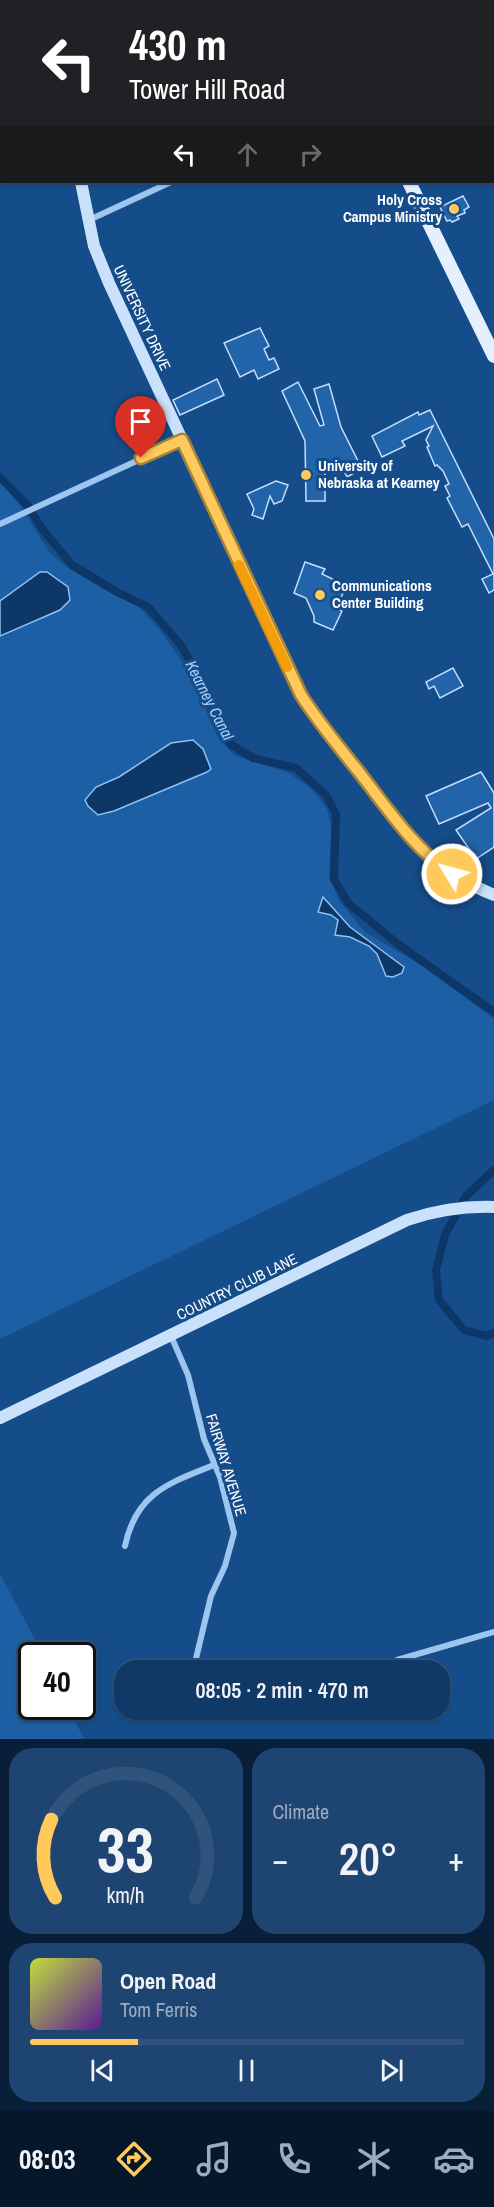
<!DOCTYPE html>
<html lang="en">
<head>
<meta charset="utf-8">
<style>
  body { margin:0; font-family:"Archivo Narrow",sans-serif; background:#1e4471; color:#f1f3f6; height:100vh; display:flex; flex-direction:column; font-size:22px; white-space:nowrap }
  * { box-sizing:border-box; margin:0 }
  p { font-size:20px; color:#9cacc0 }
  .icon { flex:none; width:33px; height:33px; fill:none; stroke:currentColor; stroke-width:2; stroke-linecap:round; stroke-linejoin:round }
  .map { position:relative; height:1739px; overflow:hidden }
  .side { display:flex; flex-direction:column; gap:9px; padding:9px; background:#091f39; flex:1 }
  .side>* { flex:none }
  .hud { position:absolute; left:0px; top:0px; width:495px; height:183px; box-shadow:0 2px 4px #0004,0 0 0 2px #30537c; background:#202124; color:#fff; overflow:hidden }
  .speed { position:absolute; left:18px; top:1642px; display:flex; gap:12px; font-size:30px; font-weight:700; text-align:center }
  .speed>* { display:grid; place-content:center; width:78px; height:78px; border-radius:50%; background:#103968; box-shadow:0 2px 4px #0004,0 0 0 2px #30537c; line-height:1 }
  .speed .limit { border:3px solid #111; border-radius:9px; background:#fff; color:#111 }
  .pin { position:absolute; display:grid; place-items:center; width:51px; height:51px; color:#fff; margin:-62px -26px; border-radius:50% 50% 50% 0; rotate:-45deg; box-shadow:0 0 6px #0007 }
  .pin .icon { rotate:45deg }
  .me { position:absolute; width:66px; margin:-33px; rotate:307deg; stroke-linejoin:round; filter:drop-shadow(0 0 4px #0008) }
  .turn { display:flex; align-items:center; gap:21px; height:126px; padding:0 30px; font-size:27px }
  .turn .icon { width:78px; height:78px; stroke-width:2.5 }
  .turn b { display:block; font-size:42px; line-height:51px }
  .lanes { display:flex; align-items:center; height:57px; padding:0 30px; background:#0003; justify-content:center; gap:30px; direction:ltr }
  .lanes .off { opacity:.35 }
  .big { font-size:45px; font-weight:600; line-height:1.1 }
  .side .tile { flex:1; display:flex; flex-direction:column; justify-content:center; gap:9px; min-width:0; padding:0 21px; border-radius:24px; background:#1e4471 }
  .side .dial { align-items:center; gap:0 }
  .dial svg { height:156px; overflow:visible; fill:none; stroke:#30537c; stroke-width:7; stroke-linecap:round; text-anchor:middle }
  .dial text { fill:#f1f3f6; stroke:none }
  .song { display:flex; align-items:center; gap:18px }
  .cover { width:72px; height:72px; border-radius:9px; background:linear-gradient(135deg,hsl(70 70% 55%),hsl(270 70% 35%)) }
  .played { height:6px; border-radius:3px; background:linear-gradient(90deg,#ffca5b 25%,#30537c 25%) }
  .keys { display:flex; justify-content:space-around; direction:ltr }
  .heat { display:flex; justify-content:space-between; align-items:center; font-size:33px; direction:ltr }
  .side .tiles { flex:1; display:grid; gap:9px; grid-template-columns:1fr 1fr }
  .tile:last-child { grid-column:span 2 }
  .trip { position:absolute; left:114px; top:1660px; width:336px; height:60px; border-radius:24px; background:#103968; box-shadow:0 2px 4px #0004,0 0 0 2px #30537c; font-weight:600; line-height:60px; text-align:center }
  .tabs { display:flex; height:96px; justify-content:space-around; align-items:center; background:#06172a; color:#9cacc0 }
  .tabs .icon { width:42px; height:42px }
  .tabs .active { color:#ffca5b }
  .tabs b { font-size:27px; color:#f1f3f6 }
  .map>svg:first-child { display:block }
  .green { fill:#1d5fa4 }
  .water { fill:#0d3767; stroke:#8ec1f3; stroke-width:1.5 }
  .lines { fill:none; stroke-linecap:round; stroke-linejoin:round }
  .canal { stroke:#0d3767; stroke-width:8 }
  .building { fill:#2264aa; stroke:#c3defb; stroke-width:1.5 }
  .street { stroke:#9cc5f0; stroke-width:6 }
  .secondary { stroke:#cae1fb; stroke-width:12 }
  .primary { stroke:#e5f0ff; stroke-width:14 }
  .route-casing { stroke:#a6833b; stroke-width:15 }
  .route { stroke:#ffca5b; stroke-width:10 }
  .slow { stroke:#f59e0b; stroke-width:10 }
  .poi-dot { fill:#ffca5b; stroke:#154c8a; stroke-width:2 }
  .labels { text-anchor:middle; stroke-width:6; stroke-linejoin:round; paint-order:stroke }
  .poi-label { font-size:15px; font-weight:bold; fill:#fff; stroke:#154c8a; text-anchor:start }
  .street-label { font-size:15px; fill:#fff; stroke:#154c8a }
  .water-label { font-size:16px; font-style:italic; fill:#a8cff7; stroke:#154c8a }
</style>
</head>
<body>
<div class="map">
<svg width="494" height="1739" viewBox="0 0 494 1739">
  <rect width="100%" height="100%" fill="#154c8a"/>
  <g class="green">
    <polygon points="0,481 21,507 49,552 68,568 101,588 137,605 159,629 189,671 217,736 235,756 287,772 312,789 327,809 331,826 329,877 340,902 365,932 421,965 494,1019 494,1100 0,1339"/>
    <polygon points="0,1574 44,1656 32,1656 32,1707 68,1707 84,1739 0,1739"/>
  </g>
  <g class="water">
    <polygon points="40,572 47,572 68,587 70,600 60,610 0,636 0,601"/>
    <polygon points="193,740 203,749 211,769 207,772 114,811 98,815 88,806 85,800 96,787 119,777 171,743"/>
    <polygon points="323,897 350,927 404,967 402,973 393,977 386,976 377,954 369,946 350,937 335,935 338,920 331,915 318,912"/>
  </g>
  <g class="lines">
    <g class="canal">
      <polyline points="360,0 361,2"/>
      <polyline points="101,2 104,0"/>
      <polyline points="0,53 2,52"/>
      <polyline points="0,477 28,506 43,530 72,565 119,593 148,607 181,645 205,688 216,720 229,743 253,758 296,768 326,795 336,814 334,879 348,903 398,944 494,1012"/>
      <polyline points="494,1170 466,1196 445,1235 436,1270 439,1300 464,1330 487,1336 494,1333"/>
    </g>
  </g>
  <g class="building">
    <polygon points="463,196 469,207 464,210 465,213 457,216 459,219 452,222 450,220 447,221 440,207"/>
    <polygon points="260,328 269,346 264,349 269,360 274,358 279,369 258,379 254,370 240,377 224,343"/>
    <polygon points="217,379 224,395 180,415 173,400"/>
    <polygon points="298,382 320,426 324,425 314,389 329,384 341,427 362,469 347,477 339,461 325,467 325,501 306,501 305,441 282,391"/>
    <polygon points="430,410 494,539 494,590 489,593 482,579 493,574 468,524 462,527 447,498 450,496 445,486 449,484 443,471 437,465 435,466 427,447 429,446 426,440 433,426 402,441 405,446 382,457 372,436 418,412 419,415"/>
    <polygon points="276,481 288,485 282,501 274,504 270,496 263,519 252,515 254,509 247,494"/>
    <polygon points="305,562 325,569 322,574 343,584 345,589 336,608 342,611 333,630 314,622 314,616 306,598 294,593"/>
    <polygon points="453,668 463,686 440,698 434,686 429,689 426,682"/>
    <polygon points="481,772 494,793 494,847 476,859 456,830 491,808 488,803 439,824 426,796"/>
  </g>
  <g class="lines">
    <g class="street">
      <polyline points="89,220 171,182"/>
      <polyline points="0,524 182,440"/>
      <polyline points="171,1336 188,1375 204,1439 220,1477 234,1533 225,1566 211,1596 193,1671"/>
      <path d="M125,1546c11,-53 44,-63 89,-81"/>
      <polyline points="397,1660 494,1632"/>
    </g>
    <g class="secondary">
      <polyline points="0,36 2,39"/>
      <path d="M81,182l13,64 15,37 192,412c18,28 38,52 58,78 44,54 67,95 135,122"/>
      <path d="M0,1418l407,-198c27,-9 58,-14 87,-13"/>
    </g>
    <g class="primary">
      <polyline points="315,0 316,2"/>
      <polyline points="327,0 327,2"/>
      <polyline points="409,182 494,356"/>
    </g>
  </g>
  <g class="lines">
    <g class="route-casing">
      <path id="route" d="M141,458l41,-18 119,255c18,28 38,52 58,77 29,37 54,76 93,102"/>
    </g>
    <use href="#route" class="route"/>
    <polyline class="slow" points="239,565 287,667"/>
  </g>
  <g class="poi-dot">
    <circle cx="454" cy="209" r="6"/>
    <circle cx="306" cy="475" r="6"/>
    <circle cx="320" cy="595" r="6"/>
  </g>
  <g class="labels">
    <g class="poi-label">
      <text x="442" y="205" text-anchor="end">Holy Cross<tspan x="442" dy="17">Campus Ministry</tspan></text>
      <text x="318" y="471">University of<tspan x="318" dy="17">Nebraska at Kearney</tspan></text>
      <text x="332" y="591">Communications<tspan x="332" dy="17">Center Building</tspan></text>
    </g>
    <g class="street-label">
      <text transform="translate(142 318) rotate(65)" y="5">UNIVERSITY DRIVE</text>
      <text transform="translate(237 1287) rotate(-26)" y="5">COUNTRY CLUB LANE</text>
      <text transform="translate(226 1465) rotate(73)" y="5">FAIRWAY AVENUE</text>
    </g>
    <g class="water-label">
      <text transform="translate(210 700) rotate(63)" y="6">Kearney Canal</text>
    </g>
  </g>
</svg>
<div class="speed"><div class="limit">40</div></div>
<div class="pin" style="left:141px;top:458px;background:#d93025"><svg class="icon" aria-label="arrive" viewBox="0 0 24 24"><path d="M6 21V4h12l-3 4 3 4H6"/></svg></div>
<svg class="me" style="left:452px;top:874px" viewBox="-20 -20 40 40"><circle r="17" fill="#ffca5b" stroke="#fff" stroke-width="3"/><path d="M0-11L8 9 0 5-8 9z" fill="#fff"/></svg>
<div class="trip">08:05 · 2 min · 470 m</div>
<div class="hud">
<div class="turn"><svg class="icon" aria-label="left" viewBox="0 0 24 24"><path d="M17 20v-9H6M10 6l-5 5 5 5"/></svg><div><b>430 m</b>Tower Hill Road</div></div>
<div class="lanes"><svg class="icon" aria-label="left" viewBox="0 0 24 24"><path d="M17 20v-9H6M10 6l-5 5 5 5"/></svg><svg class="icon off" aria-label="ahead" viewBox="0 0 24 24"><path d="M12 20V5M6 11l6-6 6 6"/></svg><svg class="icon off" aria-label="right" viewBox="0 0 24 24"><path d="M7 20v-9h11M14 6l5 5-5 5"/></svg></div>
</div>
</div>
<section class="side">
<div class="tiles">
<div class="tile dial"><svg viewBox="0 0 100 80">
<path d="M14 69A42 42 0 1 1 86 69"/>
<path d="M14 69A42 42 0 0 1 12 29" stroke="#ffca5b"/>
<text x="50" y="56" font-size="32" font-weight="700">33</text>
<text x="50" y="72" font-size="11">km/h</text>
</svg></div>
<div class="tile"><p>Climate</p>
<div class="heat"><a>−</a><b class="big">20°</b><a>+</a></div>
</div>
<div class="tile">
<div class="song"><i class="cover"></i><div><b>Open Road</b><p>Tom Ferris</p></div></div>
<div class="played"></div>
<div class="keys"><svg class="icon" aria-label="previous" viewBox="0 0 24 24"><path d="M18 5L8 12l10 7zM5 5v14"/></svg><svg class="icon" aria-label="pause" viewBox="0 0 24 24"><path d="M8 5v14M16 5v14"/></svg><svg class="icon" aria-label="next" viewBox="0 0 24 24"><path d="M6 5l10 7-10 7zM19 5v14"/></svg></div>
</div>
</div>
</section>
<nav class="tabs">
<b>08:03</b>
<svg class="icon active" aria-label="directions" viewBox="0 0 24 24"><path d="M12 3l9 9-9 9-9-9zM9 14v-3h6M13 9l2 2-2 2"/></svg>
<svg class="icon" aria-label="music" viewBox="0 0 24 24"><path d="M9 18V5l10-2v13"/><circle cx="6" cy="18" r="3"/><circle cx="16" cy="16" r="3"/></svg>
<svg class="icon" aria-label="phone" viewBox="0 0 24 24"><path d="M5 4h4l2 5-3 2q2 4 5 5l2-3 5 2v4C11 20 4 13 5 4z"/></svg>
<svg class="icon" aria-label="climate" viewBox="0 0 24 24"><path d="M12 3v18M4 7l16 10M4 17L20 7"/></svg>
<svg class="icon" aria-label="car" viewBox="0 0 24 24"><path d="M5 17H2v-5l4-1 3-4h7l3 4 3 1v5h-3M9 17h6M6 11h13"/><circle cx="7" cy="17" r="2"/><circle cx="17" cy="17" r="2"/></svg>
</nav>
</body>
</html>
